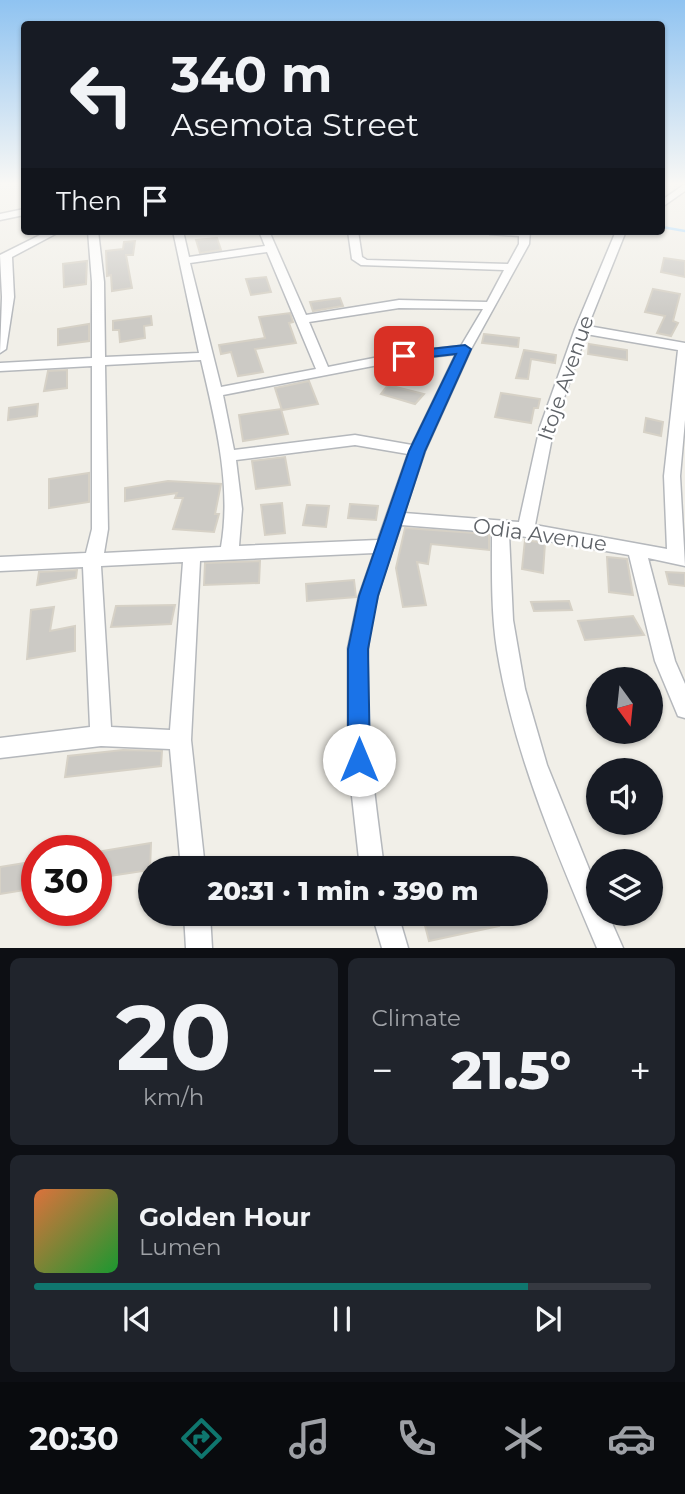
<!DOCTYPE html>
<html lang="en">
<head>
<meta charset="utf-8">
<style>
  body { margin:0; font-family:Montserrat,sans-serif; background:#20242c; color:#f1f3f6; height:100vh; display:flex; flex-direction:column; font-size:26px; white-space:nowrap }
  * { box-sizing:border-box; margin:0 }
  p { font-size:23px; color:#9ea1a6 }
  .icon { flex:none; width:38px; height:38px; fill:none; stroke:currentColor; stroke-width:2; stroke-linecap:round; stroke-linejoin:round }
  .map { position:relative; height:948px; overflow:hidden }
  .details { display:flex; flex-direction:column; gap:10px; padding:10px; background:#0d0f14; flex:1 }
  .details>* { flex:none }
  .banner { position:absolute; left:21px; top:21px; width:644px; height:214px; border-radius:7px; box-shadow:0 2px 5px #0004; background:#171b24; color:#f1f3f6; overflow:hidden }
  .needle { width:46px; rotate:165deg }
  .buttons { position:absolute; left:586px; top:667px; display:grid; gap:14px }
  .buttons a { display:grid; place-items:center; width:77px; height:77px; border-radius:50%; background:#171b24; box-shadow:0 2px 5px #0004; font-size:35px }
  .speed { position:absolute; left:21px; top:835px; display:flex; gap:14px; font-size:35px; font-weight:700; text-align:center }
  .speed>* { display:grid; place-content:center; width:91px; height:91px; border-radius:50%; background:#171b24; box-shadow:0 2px 5px #0004; line-height:1 }
  .speed .limit { border:10px solid #d22; background:#fff; color:#111 }
  .pin { position:absolute; display:grid; place-items:center; width:60px; height:60px; color:#fff; margin:-30px; border-radius:14px; box-shadow:0 4px 10px #0006 }
  .me { position:absolute; width:77px; margin:-38px; rotate:0deg; stroke-linejoin:round; filter:drop-shadow(0 0 5px #0008) }
  .turn { display:flex; align-items:center; gap:24px; height:147px; padding:0 35px; font-size:32px }
  .turn .icon { width:91px; height:91px; stroke-width:2.5 }
  .turn b { display:block; font-size:49px; line-height:60px }
  .then { display:flex; align-items:center; height:66px; padding:0 35px; background:#0003; gap:14px; font-size:26px }
  .big { font-size:52px; font-weight:800; line-height:1.1 }
  .details .widget { flex:1; display:flex; flex-direction:column; justify-content:center; gap:10px; min-width:0; padding:0 24px; border-radius:10px; background:#20242c }
  .details .dial { align-items:center; gap:0 }
  .dial b { font-size:91px; line-height:1 }
  .song { display:flex; align-items:center; gap:21px }
  .cover { width:84px; height:84px; border-radius:10px; background:linear-gradient(135deg,hsl(20 70% 55%),hsl(130 70% 35%)) }
  .played { height:7px; border-radius:4px; background:linear-gradient(90deg,#0f766e 80%,#363941 80%) }
  .keys { display:flex; justify-content:space-around; direction:ltr }
  .heat { display:flex; justify-content:space-between; align-items:center; font-size:38px; direction:ltr }
  .details .tiles { flex:1; display:grid; gap:10px; grid-template-columns:1fr 1fr }
  .widget:last-child { grid-column:span 2 }
  .trip { position:absolute; left:138px; top:856px; width:410px; height:70px; border-radius:35px; background:#171b24; box-shadow:0 2px 5px #0004; font-weight:800; line-height:70px; text-align:center }
  .menu { display:flex; height:112px; justify-content:space-around; align-items:center; background:#090b0e; color:#9ea1a6 }
  .menu .icon { width:49px; height:49px }
  .menu .current { color:#0f766e }
  .menu b { font-size:32px; color:#f1f3f6 }
  .map>svg:first-child { display:block }
  .lines { fill:none; stroke-linecap:round; stroke-linejoin:round }
  .stream { stroke:#aadaff; stroke-width:2.5 }
  .building { fill:#cccac5; stroke:#d6d1c6; stroke-width:2 }
  .minor-casing { stroke:#b5b8bc; stroke-width:3 }
  .minor { fill:#fff; fill-rule:evenodd }
  .route { fill:#1a73e8; stroke:#114b97; stroke-width:2 }
  .labels { text-anchor:middle; stroke-width:5; stroke-linejoin:round; paint-order:stroke }
  .street-label { font-size:21px; fill:#5f6368; stroke:#fff }
</style>
</head>
<body>
<div class="map">
<svg width="685" height="948" viewBox="0 0 685 948">
  <rect width="100%" height="100%" fill="#f1efe8"/>
  <g class="lines">
    <polyline class="stream" points="662,227 685,231"/>
  </g>
  <g class="building">
    <polygon points="217,238 221,250 200,253 196,240"/>
    <polygon points="135,241 133,255 126,255 132,288 112,291 111,275 107,276 106,251 123,249 124,242"/>
    <polygon points="664,258 685,261 685,277 661,272"/>
    <polygon points="87,261 86,284 64,287 63,264"/>
    <polygon points="266,277 271,292 251,295 246,279"/>
    <polygon points="653,289 680,294 673,321 678,323 671,336 657,333 665,316 645,312"/>
    <polygon points="340,298 343,306 313,311 310,302"/>
    <polygon points="290,313 293,322 289,323 296,343 255,349 263,372 238,376 231,352 221,354 219,345 265,338 259,317"/>
    <polygon points="151,316 152,325 144,326 145,338 120,342 119,330 113,330 113,321"/>
    <polygon points="89,324 89,341 58,345 58,329"/>
    <polygon points="484,334 519,338 518,347 482,343"/>
    <polygon points="589,344 627,350 627,360 588,354"/>
    <polygon points="524,350 556,355 555,363 531,359 528,379 516,378"/>
    <polygon points="67,370 67,388 44,391 48,371"/>
    <polygon points="309,381 318,404 282,410 275,388"/>
    <polygon points="388,385 424,394 415,404 381,394"/>
    <polygon points="501,393 540,399 538,408 534,408 531,423 495,417"/>
    <polygon points="38,404 37,416 8,420 9,408"/>
    <polygon points="281,409 288,434 243,441 239,415"/>
    <polygon points="646,418 663,422 661,436 644,432"/>
    <polygon points="285,457 290,485 256,489 252,461"/>
    <polygon points="89,473 89,502 49,508 49,479"/>
    <polygon points="168,481 221,484 215,514 219,514 214,532 173,529 183,498 175,498 177,493 125,501 125,488"/>
    <polygon points="282,503 285,533 265,535 261,505"/>
    <polygon points="350,504 378,506 376,520 348,518"/>
    <polygon points="307,505 329,506 326,527 303,525"/>
    <polygon points="405,528 489,534 489,550 431,544 428,564 417,562 426,605 403,607 396,568"/>
    <polygon points="525,540 545,543 543,573 522,569"/>
    <polygon points="607,557 627,559 633,595 609,592"/>
    <polygon points="260,561 259,583 204,585 205,563"/>
    <polygon points="77,570 76,578 37,585 39,572"/>
    <polygon points="666,572 685,573 685,586 669,584"/>
    <polygon points="354,580 356,597 307,601 306,584"/>
    <polygon points="569,601 572,610 534,611 531,602"/>
    <polygon points="175,605 171,624 111,627 116,606"/>
    <polygon points="54,607 50,631 75,626 75,651 27,659 31,610"/>
    <polygon points="633,616 644,635 585,640 578,621"/>
    <polygon points="123,750 162,751 161,766 65,777 68,756"/>
    <polygon points="151,843 150,870 96,878 96,852"/>
    <polygon points="37,861 37,888 0,894 0,867"/>
    <polygon points="422,914 495,914 499,926 429,941"/>
  </g>
  <g class="lines">
    <g class="minor-casing">
      <g id="minor">
        <polygon points="685,184 685,191 662,207 662,200"/>
        <polygon points="24,209 24,215 0,220 0,214"/>
        <polygon points="48,231 61,231 12,257 14,297 6,349 0,353 2,297 0,255"/>
        <path d="M88,231h10l6,51 1,75 94,-4 -26,-122h10l6,26 76,-11 -6,-15h10l37,84 93,-15 88,2 17,-32 -143,-5 -9,-6 -4,-28h10l4,26 5,3 141,4 11,-20v-8l-29,-2 -5,-3h45l-1,13 -58,105 -46,102 -21,62 115,9 21,-95 35,-98 41,-98h10l-38,95 97,17v77l-5,56 5,90 -37,-8 27,103 10,23v34l-7,-2 -23,-55 -26,-106 -120,-21 4,86 12,69 22,76 51,126v23h10l15,34h-26c-41,-97 -83,-194 -100,-298 -6,-39 -5,-79 -5,-118l-91,-7c-14,40 -30,81 -33,124 -5,73 7,147 16,219h-24l-12,-108v-112l11,-52 15,-43 -174,8 -9,179 14,128h-24l-11,-119 -69,-3 -101,12v-20l90,-11 -7,-160 -83,4v-14l86,-4 6,-24v-163l-92,5v-8l92,-5v-76zM267,252l49,117 -95,18 -31,-124zM399,308l84,1 -22,37 -57,6 -76,15 -19,-45zM586,334l92,16 -14,126 3,73 -132,-24 19,-98zM456,354l-44,91 -57,-10 -121,15 -11,-55 181,-35zM201,360c14,60 31,125 20,187l-117,6 4,-24 -3,-164zM355,445l53,9 -30,86 -139,6 3,-37 -6,-49zM183,562l-13,168 -59,-3 -10,-161z"/>
        <polygon points="184,914 210,914 212,948 186,948"/>
        <polygon points="372,914 398,914 408,948 382,948"/>
      </g>
    </g>
    <use href="#minor" class="minor"/>
  </g>
  <linearGradient id="sky" x2="0" y2="1"><stop stop-color="#8fc3f1"/><stop offset="0.58" stop-color="#f9f8f5"/><stop offset="1" stop-color="#f9f8f5" stop-opacity="0"/></linearGradient>
  <rect width="685" height="317" fill="url(#sky)"/>
  <polygon class="route" points="465,345 471,349 425,451 378,596 368,649 370,760 367,768 359,771 351,768 348,760 348,649 359,596 409,451 456,354 404,360 397,356 404,352"/>
  <g class="labels">
    <g class="street-label">
      <text transform="translate(566 378) rotate(-71)" y="7">Itoje Avenue</text>
      <text transform="translate(540 535) rotate(8)" y="7">Odia Avenue</text>
    </g>
  </g>
</svg>
<div class="buttons">
<a><svg class="needle" viewBox="-14 -14 28 28"><path d="M0-13l5 13h-10z" fill="#e53935"/><path d="M0 13l5-13h-10z" fill="#9ea1a6"/></svg></a>
<a><svg class="icon" aria-label="sound" viewBox="0 0 24 24"><path d="M4 9h4l5-4v14l-5-4H4zM17 9q2 3 0 6"/></svg></a>
<a><svg class="icon" aria-label="layers" viewBox="0 0 24 24"><path d="M12 4l9 5-9 5-9-5zM3 14l9 5 9-5"/></svg></a>
</div>
<div class="speed"><div class="limit">30</div></div>
<div class="pin" style="left:404px;top:356px;background:#d93025"><svg class="icon" aria-label="arrive" viewBox="0 0 24 24"><path d="M6 21V4h12l-3 4 3 4H6"/></svg></div>
<svg class="me" style="left:359px;top:760px" viewBox="-20 -20 40 40"><circle r="19" fill="#fff"/><path d="M0-13L10 11 0 6-10 11z" fill="#1a73e8"/></svg>
<div class="trip">20:31 · 1 min · 390 m</div>
<div class="banner">
<div class="turn"><svg class="icon" aria-label="left" viewBox="0 0 24 24"><path d="M17 20v-9H6M10 6l-5 5 5 5"/></svg><div><b>340 m</b>Asemota Street</div></div>
<div class="then">Then<svg class="icon" aria-label="arrive" viewBox="0 0 24 24"><path d="M6 21V4h12l-3 4 3 4H6"/></svg></div>
</div>
</div>
<section class="details">
<div class="tiles">
<div class="widget dial"><b>20</b><p>km/h</p></div>
<div class="widget"><p>Climate</p>
<div class="heat"><a>−</a><b class="big">21.5°</b><a>+</a></div>
</div>
<div class="widget">
<div class="song"><i class="cover"></i><div><b>Golden Hour</b><p>Lumen</p></div></div>
<div class="played"></div>
<div class="keys"><svg class="icon" aria-label="previous" viewBox="0 0 24 24"><path d="M18 5L8 12l10 7zM5 5v14"/></svg><svg class="icon" aria-label="pause" viewBox="0 0 24 24"><path d="M8 5v14M16 5v14"/></svg><svg class="icon" aria-label="next" viewBox="0 0 24 24"><path d="M6 5l10 7-10 7zM19 5v14"/></svg></div>
</div>
</div>
</section>
<nav class="menu">
<b>20:30</b>
<svg class="icon current" aria-label="directions" viewBox="0 0 24 24"><path d="M12 3l9 9-9 9-9-9zM9 14v-3h6M13 9l2 2-2 2"/></svg>
<svg class="icon" aria-label="music" viewBox="0 0 24 24"><path d="M9 18V5l10-2v13"/><circle cx="6" cy="18" r="3"/><circle cx="16" cy="16" r="3"/></svg>
<svg class="icon" aria-label="phone" viewBox="0 0 24 24"><path d="M5 4h4l2 5-3 2q2 4 5 5l2-3 5 2v4C11 20 4 13 5 4z"/></svg>
<svg class="icon" aria-label="climate" viewBox="0 0 24 24"><path d="M12 3v18M4 7l16 10M4 17L20 7"/></svg>
<svg class="icon" aria-label="car" viewBox="0 0 24 24"><path d="M5 17H2v-5l4-1 3-4h7l3 4 3 1v5h-3M9 17h6M6 11h13"/><circle cx="7" cy="17" r="2"/><circle cx="17" cy="17" r="2"/></svg>
</nav>
</body>
</html>
